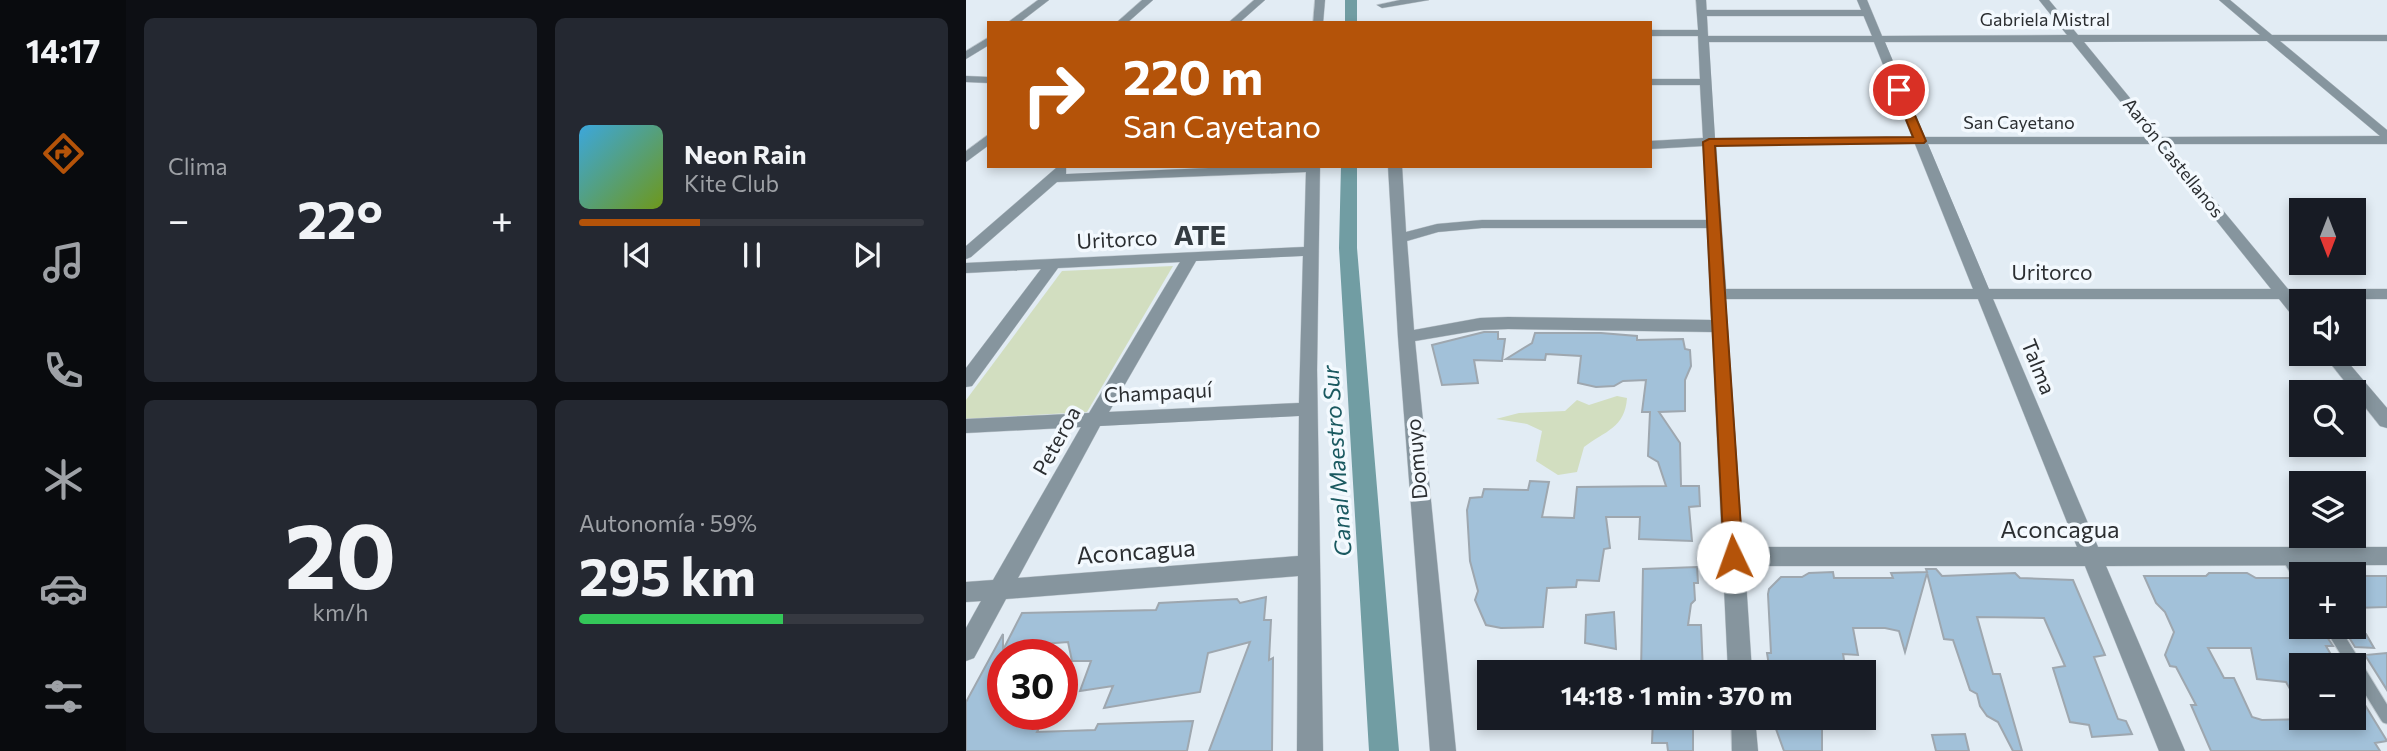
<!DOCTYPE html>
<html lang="es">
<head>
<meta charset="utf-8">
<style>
  body { margin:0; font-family:Commissioner,sans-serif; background:#242831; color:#f1f3f6; height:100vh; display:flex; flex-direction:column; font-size:26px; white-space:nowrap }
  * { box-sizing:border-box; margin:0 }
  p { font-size:23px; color:#9ea1a6 }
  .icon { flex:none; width:38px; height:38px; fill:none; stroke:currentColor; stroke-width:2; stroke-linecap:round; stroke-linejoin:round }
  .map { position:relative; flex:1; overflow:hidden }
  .side { display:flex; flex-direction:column; gap:18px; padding:18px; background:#0d0f14; width:840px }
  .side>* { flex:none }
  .hud { position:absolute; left:21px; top:21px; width:665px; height:147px; border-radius:0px; box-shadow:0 4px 10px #0003; background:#b45309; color:#fff; overflow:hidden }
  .needle { width:46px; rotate:180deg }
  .buttons { position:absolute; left:1323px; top:198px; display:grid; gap:14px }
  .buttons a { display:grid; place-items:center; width:77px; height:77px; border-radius:0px; background:#171b24; box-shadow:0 4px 10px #0003; font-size:35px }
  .speed { position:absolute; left:21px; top:639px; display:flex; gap:14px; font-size:35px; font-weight:700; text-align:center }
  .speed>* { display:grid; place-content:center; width:91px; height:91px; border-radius:50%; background:#171b24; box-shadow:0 4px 10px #0003; line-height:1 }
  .speed .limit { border:10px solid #d22; background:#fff; color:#111 }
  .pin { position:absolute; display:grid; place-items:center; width:60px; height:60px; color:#fff; margin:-30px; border:4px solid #fff; border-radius:50%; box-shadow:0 2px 7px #0007 }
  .me { position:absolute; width:77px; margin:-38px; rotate:357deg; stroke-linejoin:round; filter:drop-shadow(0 0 5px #0008) }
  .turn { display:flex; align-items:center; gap:24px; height:147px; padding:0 21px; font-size:32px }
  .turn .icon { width:91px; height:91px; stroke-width:2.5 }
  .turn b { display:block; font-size:49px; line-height:60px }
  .big { font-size:52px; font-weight:700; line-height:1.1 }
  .side .card { flex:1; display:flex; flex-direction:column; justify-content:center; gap:10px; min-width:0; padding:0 24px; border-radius:10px; background:#242831 }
  .side .dial { align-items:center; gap:0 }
  .dial b { font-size:91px; line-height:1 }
  .song { display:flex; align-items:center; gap:21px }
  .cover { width:84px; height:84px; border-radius:10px; background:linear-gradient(135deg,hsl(200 70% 55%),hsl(80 70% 35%)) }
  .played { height:7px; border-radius:4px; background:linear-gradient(90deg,#b45309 35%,#363941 35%) }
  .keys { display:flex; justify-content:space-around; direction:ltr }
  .heat { display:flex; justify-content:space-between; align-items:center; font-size:38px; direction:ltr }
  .charge { height:10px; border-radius:5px; background:linear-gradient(90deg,#34c759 59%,#363941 0) }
  .side .tiles { flex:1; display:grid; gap:18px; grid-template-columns:repeat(2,1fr) }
  .trip { position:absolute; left:511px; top:660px; width:399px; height:70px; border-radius:0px; background:#171b24; box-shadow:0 4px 10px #0003; font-weight:700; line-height:70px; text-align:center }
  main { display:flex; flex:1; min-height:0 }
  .tab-bar { display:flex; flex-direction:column; width:126px; justify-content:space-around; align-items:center; background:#090b0e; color:#9ea1a6 }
  .tab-bar .icon { width:49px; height:49px }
  .tab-bar .on { color:#b45309 }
  .tab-bar b { font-size:32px; color:#f1f3f6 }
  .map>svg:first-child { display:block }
  .green { fill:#d2dec0 }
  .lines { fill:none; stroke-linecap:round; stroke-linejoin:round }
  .canal { fill:#719da3; fill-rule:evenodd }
  .building { fill:#a2c1d9; stroke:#9ea7af; stroke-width:2 }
  .service-far1-casing { stroke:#c1cad1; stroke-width:7 }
  .service-casing { stroke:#c1cad1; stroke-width:15 }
  .minor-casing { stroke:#c1cad1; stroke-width:1 }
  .service-far1 { stroke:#86959e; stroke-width:6 }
  .service { stroke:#86959e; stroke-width:13 }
  .minor { fill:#86959e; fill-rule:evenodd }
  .route { fill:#b45309; stroke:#753606; stroke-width:2 }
  .labels { text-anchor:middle; stroke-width:7; stroke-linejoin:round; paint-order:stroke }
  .far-street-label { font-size:18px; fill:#2b2e31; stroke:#f3f9fe }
  .street-label { font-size:21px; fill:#2b2e31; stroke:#f3f9fe }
  .water-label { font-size:23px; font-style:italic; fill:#1a5960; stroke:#f3f9fe }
  .near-street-label { font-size:24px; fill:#2b2e31; stroke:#f3f9fe }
  .district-label { font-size:28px; font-weight:bold; fill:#343c42; stroke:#f3f9fe }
</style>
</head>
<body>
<main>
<nav class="tab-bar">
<b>14:17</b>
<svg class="icon on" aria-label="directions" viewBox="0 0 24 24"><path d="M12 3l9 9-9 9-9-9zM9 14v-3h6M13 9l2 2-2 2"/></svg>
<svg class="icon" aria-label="music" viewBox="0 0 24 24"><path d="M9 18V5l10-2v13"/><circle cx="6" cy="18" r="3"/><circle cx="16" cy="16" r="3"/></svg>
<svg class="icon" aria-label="phone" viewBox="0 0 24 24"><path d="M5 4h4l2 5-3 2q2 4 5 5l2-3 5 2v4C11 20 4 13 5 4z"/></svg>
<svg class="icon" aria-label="climate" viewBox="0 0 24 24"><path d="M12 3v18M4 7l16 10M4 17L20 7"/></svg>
<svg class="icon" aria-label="car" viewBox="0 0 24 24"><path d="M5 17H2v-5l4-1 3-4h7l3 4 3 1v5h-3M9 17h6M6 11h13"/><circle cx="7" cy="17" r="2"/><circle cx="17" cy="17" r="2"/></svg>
<svg class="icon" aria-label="filters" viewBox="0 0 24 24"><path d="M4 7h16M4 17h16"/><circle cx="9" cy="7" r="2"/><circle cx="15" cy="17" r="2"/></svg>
</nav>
<section class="side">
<div class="tiles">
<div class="card"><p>Clima</p>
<div class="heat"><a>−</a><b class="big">22°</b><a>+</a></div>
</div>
<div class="card">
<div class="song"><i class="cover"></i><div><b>Neon Rain</b><p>Kite Club</p></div></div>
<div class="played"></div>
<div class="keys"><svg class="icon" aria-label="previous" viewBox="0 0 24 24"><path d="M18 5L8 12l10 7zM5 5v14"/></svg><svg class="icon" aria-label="pause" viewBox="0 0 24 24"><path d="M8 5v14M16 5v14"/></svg><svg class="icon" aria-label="next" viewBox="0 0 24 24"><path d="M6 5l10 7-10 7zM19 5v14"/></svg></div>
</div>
<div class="card dial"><b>20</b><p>km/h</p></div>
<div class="card"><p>Autonomía · 59%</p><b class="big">295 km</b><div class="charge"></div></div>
</div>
</section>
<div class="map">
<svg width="1421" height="751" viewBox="0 0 1421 751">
  <rect width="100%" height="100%" fill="#e2ecf4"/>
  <g class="green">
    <polygon points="207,266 121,412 0,419 0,400 96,271"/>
    <path d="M651,396l10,2c-2,30 -22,33 -43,49l-7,25 -19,3 -22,-14 6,-30 -15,-7 -31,-5 23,-6 46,-2 12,-11 12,5z"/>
  </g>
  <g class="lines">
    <g class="canal">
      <rect x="379" y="0" width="12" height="23"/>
      <polygon points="375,166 391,166 391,248 433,751 403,751 373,248"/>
    </g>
  </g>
  <g class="building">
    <polygon points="518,332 532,332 532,339 539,339 536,361 508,360 512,383 476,385 466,345"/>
    <polygon points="569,333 635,333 671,336 671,340 717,339 719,349 724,350 725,366 719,380 719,411 693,412 714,443 715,486 733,486 734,506 723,507 726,541 673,539 674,517 640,517 644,548 638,549 633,581 611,580 610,587 581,588 577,627 535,628 520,625 509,600 512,591 504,561 501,510 504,498 516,497 518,489 562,490 564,481 583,482 576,517 608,518 611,487 700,486 692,462 682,456 684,412 676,412 680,380 657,381 648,386 630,387 612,383 615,356 580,354 579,360 540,359 566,343"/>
    <polygon points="731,567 732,583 728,583 729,600 725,604 722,625 735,625 737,672 675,672 677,569"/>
    <polygon points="960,569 970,569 976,576 1049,573 1054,578 1107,580 1139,655 1128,657 1152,719 1160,721 1166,734 1126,737 1123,725 1104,722 1087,668 1099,666 1078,618 1011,617 1027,674 1034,674 1056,751 1047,751 1032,722 1021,716 1014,706 1011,694 1004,690 987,640 978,639 961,573 939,652 933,631 919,628 887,628 892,655 877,654 880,672 804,672 801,653 805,653 802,594 803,589 815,577 836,577 843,573 867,572 868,578 927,578 925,573 961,572"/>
    <polygon points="1243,573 1281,573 1290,578 1324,578 1335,596 1335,629 1357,631 1367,646 1360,646 1371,665 1335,665 1335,708 1320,682 1291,679 1285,648 1242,648 1258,678 1268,678 1286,717 1296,720 1388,718 1388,706 1399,705 1421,741 1409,743 1414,751 1245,751 1225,705 1230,705 1210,667 1204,666 1199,655 1208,632 1199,612 1190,603 1178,576 1240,576"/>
    <polygon points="1388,576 1421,576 1421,607 1388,608"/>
    <polygon points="300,597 298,620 305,620 303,660 307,658 306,751 243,751 284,642 242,653 234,692 138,708 147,686 114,691 125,661 106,661 102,642 76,644 71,654 37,654 37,714 80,714 71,732 129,730 132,724 227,721 221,751 0,751 0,702 37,634 37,650 56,613 190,610 193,603 271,599 274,603"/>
    <polygon points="648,612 650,649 619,643 620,615"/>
    <polygon points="1379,631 1394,631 1400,634 1408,648 1389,647"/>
    <polygon points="1421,653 1421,690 1399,655"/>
    <polygon points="687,718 727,718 727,751 702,751 701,743 686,743"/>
    <polygon points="806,718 856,718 856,751 818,751"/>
    <polygon points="999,734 1003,751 970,751 966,735"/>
  </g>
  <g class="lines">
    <g class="service-far1-casing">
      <polyline id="service-far1" points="735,13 901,13"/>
    </g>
    <g class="service-casing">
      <g id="service">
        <polyline points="1322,556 1335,578"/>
        <polyline points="1365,626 1421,717"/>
      </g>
    </g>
    <g class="minor-casing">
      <g id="minor">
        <polygon points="72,0 83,0 53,23 41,23"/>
        <polygon points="176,0 187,0 161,23 150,23"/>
        <polygon points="288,0 299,0 273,23 262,23"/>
        <polygon points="349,0 359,0 357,23 347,23"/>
        <polygon points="434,0 463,0 416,8 411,5"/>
        <path d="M730,0h10l2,36h164l-15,-36h10l15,36 185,-1 -28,-35h10l29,35h182l-41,-35h11l42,35h115v6h-107l107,89v14h-219l120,145h99v10h-90l4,5v17l-6,-2 -16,-20h-286l105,248h289v18l-281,1 79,185h-26l-74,-185h-340l7,106h-24l-16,-340 -204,-3 -28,1 -65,11 41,410h-26l-32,-414 -10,-171h14l4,66 31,-8 45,-4h225l-4,-74 -53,3v-8l53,-3 -3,-53h-50v-6h50l-2,-43h-48v-6h48zM1301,41l113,95 -218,1 -78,-95zM743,42h165l38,95 -197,1zM919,42h187l77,95h-224zM949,144l58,145h-247l-10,-144zM962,144h227l116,145h-282zM516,228h225l4,92 -203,-3 -28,1 -66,12 -7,-89 31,-9zM760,299h252l99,248h-334z"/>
        <polygon points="23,37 23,45 0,59 0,51"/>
        <polygon points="0,76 23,77 23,83 0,82"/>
        <polygon points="23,134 23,145 0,162 0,151"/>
        <path d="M290,166h64l-3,204 6,381h-26l1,-175 -292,23 -32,59 -8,3v-33l15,-27 -15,1v-20l27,-2 88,-153 -115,6v-14l123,-6 91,-151 -122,6 -86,118 -6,1v-19l75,-99 -75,4v-10l338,-16 2,-75 -249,10 -86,75 -5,2v-13l90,-78h10v6zM337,256l-4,147 -190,9 87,-151zM333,416l-1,140 -280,22 82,-152z"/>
        <polygon points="1357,354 1375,354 1421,408 1421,428 1414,426"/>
        <polygon points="765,718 789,718 792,751 766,751"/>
      </g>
    </g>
    <use href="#service-far1" class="service-far1"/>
    <use href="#service" class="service"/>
    <use href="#minor" class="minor"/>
  </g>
  <polygon class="route" points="929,87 938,90 960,141 958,143 749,146 777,557 774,563 767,566 760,563 758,557 737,142 743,139 947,137 928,90"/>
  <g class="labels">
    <g class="far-street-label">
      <text x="1079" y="26">Gabriela Mistral</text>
      <text x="1053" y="129">San Cayetano</text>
      <text transform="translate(1207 158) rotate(51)" y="6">Aarón Castellanos</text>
    </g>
    <g class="street-label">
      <text transform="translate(151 240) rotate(-3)" y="7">Uritorco</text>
      <text x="1086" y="280">Uritorco</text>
      <text transform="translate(1072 367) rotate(68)" y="7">Talma</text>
      <text transform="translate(192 393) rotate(-3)" y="7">Champaquí</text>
      <text transform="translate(91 441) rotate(-61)" y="7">Peteroa</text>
      <text transform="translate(451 459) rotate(-95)" y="7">Domuyo</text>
    </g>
    <g class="water-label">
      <text transform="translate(371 461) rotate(-94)" y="8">Canal Maestro Sur</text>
    </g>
    <g class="near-street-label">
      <text x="1094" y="538">Aconcagua</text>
      <text transform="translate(170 552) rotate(-4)" y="8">Aconcagua</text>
    </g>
    <g class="district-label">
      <text x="234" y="245">ATE</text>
    </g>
  </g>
</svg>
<div class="buttons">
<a><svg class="needle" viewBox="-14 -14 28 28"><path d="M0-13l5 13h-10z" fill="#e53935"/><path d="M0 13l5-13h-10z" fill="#9ea1a6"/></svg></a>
<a><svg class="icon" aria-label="sound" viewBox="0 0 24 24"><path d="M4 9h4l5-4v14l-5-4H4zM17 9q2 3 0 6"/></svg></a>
<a><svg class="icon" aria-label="search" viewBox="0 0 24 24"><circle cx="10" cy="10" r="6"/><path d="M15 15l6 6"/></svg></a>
<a><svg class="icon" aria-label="layers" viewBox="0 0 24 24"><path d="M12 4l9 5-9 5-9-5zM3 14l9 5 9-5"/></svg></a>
<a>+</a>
<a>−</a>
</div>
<div class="speed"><div class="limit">30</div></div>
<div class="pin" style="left:933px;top:90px;background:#d93025"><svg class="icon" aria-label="arrive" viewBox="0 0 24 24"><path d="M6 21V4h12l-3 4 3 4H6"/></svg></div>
<svg class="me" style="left:767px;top:557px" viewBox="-20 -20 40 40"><circle r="19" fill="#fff"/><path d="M0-13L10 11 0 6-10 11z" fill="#b45309"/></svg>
<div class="trip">14:18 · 1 min · 370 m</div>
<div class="hud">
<div class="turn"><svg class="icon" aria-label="right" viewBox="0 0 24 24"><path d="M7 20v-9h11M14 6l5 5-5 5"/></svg><div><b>220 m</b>San Cayetano</div></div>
</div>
</div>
</main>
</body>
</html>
